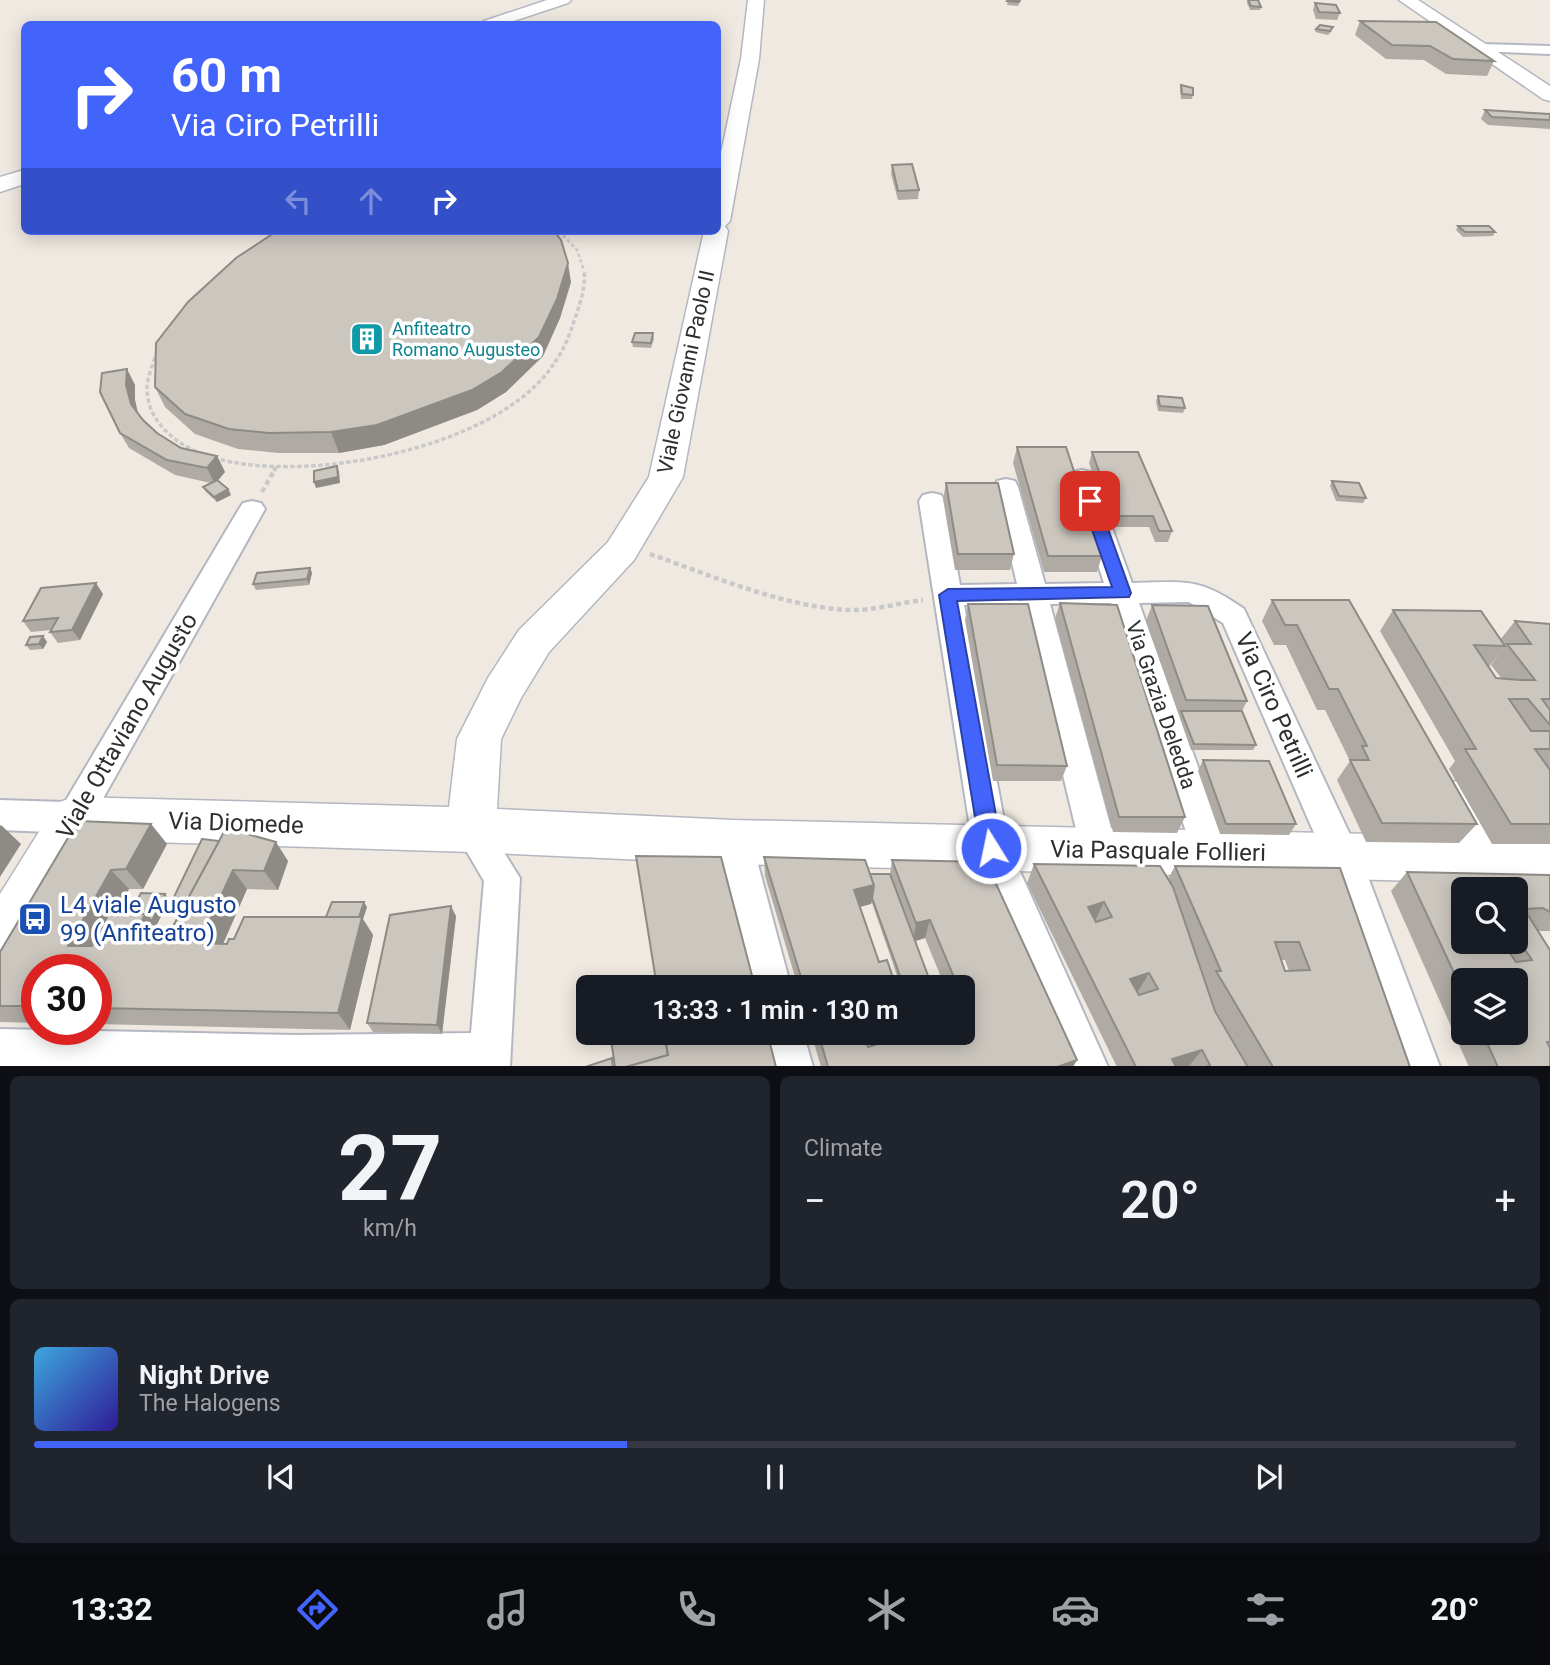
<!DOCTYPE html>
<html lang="en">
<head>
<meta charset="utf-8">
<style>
  body { margin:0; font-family:Roboto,sans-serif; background:#20242c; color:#f1f3f6; height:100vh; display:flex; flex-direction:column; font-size:26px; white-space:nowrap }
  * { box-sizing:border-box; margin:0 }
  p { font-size:23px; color:#9ea1a6 }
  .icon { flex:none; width:38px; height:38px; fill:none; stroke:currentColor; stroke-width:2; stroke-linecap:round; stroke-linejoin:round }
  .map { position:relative; height:1066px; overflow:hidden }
  .details { display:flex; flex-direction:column; gap:10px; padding:10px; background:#0d0f14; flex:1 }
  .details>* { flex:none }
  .banner { position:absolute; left:21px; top:21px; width:700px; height:214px; border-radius:10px; box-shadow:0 4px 18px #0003; background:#4264fb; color:#fff; overflow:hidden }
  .tools { position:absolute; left:1451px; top:877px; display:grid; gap:14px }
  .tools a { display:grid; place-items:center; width:77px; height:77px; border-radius:10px; background:#171b24; box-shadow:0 4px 18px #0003; font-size:35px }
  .speed { position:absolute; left:21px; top:954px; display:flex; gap:14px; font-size:35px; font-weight:700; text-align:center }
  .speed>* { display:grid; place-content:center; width:91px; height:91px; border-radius:50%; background:#171b24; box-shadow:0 4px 18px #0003; line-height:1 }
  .speed .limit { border:10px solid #d22; background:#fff; color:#111 }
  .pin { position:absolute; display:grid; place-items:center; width:60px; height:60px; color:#fff; margin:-30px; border-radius:14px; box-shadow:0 4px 10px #0006 }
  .me { position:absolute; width:77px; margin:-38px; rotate:350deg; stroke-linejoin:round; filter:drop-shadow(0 0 5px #0008) }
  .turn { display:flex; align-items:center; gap:24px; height:147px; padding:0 35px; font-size:32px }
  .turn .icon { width:91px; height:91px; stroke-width:2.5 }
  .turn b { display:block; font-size:49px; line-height:60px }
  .lanes { display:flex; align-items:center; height:66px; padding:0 35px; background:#0003; justify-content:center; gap:35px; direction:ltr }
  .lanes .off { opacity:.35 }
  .big { font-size:52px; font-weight:600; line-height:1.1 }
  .details .tile { flex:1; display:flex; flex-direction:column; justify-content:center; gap:10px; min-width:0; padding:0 24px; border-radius:10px; background:#20242c }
  .details .dial { align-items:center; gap:0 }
  .dial b { font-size:91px; line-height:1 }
  .song { display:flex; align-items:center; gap:21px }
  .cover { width:84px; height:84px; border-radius:10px; background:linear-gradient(135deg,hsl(200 70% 55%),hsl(250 70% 35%)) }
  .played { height:7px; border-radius:4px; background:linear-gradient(90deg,#4264fb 40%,#363941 40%) }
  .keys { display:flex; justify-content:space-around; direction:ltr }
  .heat { display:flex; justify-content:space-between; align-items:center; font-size:38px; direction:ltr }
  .details .tiles { flex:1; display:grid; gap:10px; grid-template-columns:1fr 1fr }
  .tile:last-child { grid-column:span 2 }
  .trip { position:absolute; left:576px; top:975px; width:399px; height:70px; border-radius:10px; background:#171b24; box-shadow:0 4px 18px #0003; font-weight:600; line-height:70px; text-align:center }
  .tabs { display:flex; height:112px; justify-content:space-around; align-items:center; background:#090b0e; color:#9ea1a6 }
  .tabs .icon { width:49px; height:49px }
  .tabs .current { color:#4264fb }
  .tabs b { font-size:32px; color:#f1f3f6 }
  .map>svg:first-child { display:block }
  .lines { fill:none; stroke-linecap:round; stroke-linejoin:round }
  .street-casing { stroke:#b4b7c1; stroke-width:4 }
  .secondary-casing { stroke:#b4b7c1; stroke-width:3 }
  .path-far2 { stroke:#c9c9c9; stroke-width:2.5; stroke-dasharray:3.5 2.5; stroke-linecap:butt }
  .path-far1 { stroke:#c9c9c9; stroke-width:3.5; stroke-dasharray:4.5 2.5; stroke-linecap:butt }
  .path { stroke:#c9c9c9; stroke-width:4.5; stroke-dasharray:5 3.5; stroke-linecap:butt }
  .street { fill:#fff; fill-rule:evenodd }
  .secondary { fill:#fff; fill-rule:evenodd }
  .wall { fill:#afaba4; fill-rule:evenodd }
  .shaded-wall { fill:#8e8b86 }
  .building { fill:#cbc7bf; stroke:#8e8b86; stroke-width:2; fill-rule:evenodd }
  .route { fill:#4264fb; stroke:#2b41a3; stroke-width:2 }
  .labels { text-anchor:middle; stroke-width:7; stroke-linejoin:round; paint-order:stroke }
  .far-culture-label { font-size:18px; fill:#0d838f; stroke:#fff; text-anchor:start }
  .street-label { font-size:21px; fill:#2e2e2e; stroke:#fff }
  .near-street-label { font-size:24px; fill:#2e2e2e; stroke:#fff }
  .near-transit-label { font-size:24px; fill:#164399; stroke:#fff; text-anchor:start }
</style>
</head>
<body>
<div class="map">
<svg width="1550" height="1067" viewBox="0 0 1550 1067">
  <rect width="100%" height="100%" fill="#efe9e1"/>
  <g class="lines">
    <g class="street-casing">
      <g id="street">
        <polygon points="1481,44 1550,46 1550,54 1477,51 1475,48"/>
        <path d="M1082,470l9,2 3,6 38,105c53,-1 67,-6 112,26l116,247 80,211h-42l-74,-211 -101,-233 -34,-21 -50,1 90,250 -6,11 -12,5 -12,-5 -6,-11 -82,-250 -61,1 67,246 -6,11 -12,5 -12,-5 -6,-11 -59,-246 -58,1 45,242 99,220h-42l-93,-220 -54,-346 4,-6 9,-2 9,2 4,6 15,84 57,-1 -23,-97 3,-6 9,-2 9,2 3,6 27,97 59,-1 -34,-105 3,-6z"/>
        <polygon points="252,501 261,503 265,509 86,829 74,833 0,830 0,800 65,802 239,509 243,503"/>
        <polygon points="1456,781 1468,786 1509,859 1504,871 1491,875 1478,871 1444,806 1439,796 1444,786"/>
        <polygon points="471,814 483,819 520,878 510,1067 0,1067 0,1029 297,1035 471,1033 484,881 454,830 459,819"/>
        <polygon points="734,826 746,831 752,842 791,987 751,987 716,842 722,831"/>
        <polygon points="763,1032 803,1032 813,1067 771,1067"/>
      </g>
    </g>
    <g class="secondary-casing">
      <g id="secondary">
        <polygon points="547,0 571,0 568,3 505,24 482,24 484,21"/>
        <polygon points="748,0 764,0 759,59 730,221 725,226 728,231 683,477 634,560 549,652 521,698 501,739 497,809 734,820 1550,838 1550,884 734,864 471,852 87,840 19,961 0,969 0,894 57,803 74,797 449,807 457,739 488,678 519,630 608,542 649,477 704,231 718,231 718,167 741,59"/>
        <polygon points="1399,0 1418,0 1550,86 1550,101 1543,99"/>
        <polygon points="24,170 24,184 0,192 0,177"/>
      </g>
    </g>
    <polyline class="path-far2" points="559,231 577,250 584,271"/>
    <g class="path-far1">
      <path d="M157,351c-3,11 -10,26 -10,37 0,33 28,56 56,66"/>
      <path d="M214,458c91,26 272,-8 333,-85 13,-16 21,-32 27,-52 6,-17 12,-33 10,-51"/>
      <polyline points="274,471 277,465"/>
    </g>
    <g class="path">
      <polyline points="262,492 275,469"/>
      <path d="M650,554c63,22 130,52 198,56 24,1 51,-7 75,-10"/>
    </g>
    <use href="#street" class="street"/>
    <use href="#secondary" class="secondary"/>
  </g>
  <g class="wall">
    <polygon points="1008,0 1021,0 1018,6 1007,5"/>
    <polygon points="1248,0 1261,7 1260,10 1250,10 1247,3"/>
    <polygon points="1315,3 1340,13 1337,20 1316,19 1313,10"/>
    <polygon points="1360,21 1494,61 1487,76 1446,74 1424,60 1386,59 1355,35"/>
    <polygon points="1316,29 1332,31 1328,35 1315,32"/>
    <polygon points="1181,85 1193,95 1192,99 1181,99 1180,89"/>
    <polygon points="1485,110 1550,114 1550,129 1488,125 1481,119"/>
    <polygon points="892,165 919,190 918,199 898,200 891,174"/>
    <polygon points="1458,226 1495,232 1493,236 1463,237 1456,230"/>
    <polygon points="571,282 560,318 543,356 506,392 477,410 384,445 339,453 278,453 238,449 195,434 165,407 155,387"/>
    <polygon points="653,333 654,339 651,348 633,347 632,342"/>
    <polygon points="135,385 135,400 138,413 143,420 157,433 181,448 217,456 225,472 217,481 228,489 231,495 217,502 206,492 203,487 211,483 175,475 129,448 120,433"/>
    <polygon points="1158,396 1185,408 1183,413 1158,411 1156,401"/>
    <polygon points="1017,447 1102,556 1097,572 1044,572 1013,463"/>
    <polygon points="1092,452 1172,531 1168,542 1155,542 1149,527 1112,527 1089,463"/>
    <polygon points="1332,481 1366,498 1363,503 1336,501 1330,486"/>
    <polygon points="946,483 1014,554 1010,570 955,570 943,499"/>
    <polygon points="310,568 312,573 309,585 256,590 253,584"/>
    <polygon points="103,594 80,640 58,643 50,632 51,630 31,632 23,621"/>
    <polygon points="1272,600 1349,600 1477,824 1459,843 1366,842 1337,780 1350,761 1325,710 1317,710 1286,645 1274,645 1262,621"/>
    <polygon points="1060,603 1185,817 1177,833 1113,832 1055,619"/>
    <polygon points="968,604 1067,766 1061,781 993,781 965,620"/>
    <polygon points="1152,605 1247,701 1242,711 1256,745 1253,750 1191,750 1146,621"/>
    <path d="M1393,610l107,30 15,-19 35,3v220h-58l-43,-75 6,-8 -75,-130zM1503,648l-12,17 11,14 -6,-1 -7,-11z"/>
    <polygon points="43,636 47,642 43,649 30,650 26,645"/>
    <polygon points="1203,760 1296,824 1289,835 1220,834 1198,771"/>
    <polygon points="151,824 167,844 143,889 129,889 116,913 130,914 170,899 156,926 159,929 171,930 184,907 176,906 172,901 202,839 288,861 278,890 247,889 223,944 227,944 234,939 367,907 363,919 373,935 350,1030 96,1024 96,970 37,970 37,1023 0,1022 0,952"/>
    <polygon points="764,857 870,874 890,874 892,860 1073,1067 821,1067 811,1032 863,1032 868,1047 962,1032 962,987 945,987 925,938 915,941 930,981 928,985 923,987 901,987 872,903 860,907 879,962 896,987 798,987 765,876"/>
    <path d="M1034,864l134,15 7,-13 165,2 70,199h-161l-37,-63 3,7 33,56h-131l-90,-184zM1282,960h3l4,11h-4z"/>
    <path d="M1407,872l143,3v56h-13l13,19v117h-81l-78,-176zM1463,980l53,52h-53z"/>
    <polygon points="456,916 442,1034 373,1032 367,1023"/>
  </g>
  <g class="shaded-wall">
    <polygon points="568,263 571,282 560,318 543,356 506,392 477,410 384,445 339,453 331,432"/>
    <polygon points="127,369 135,385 135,400 139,420 131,404 126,385"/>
    <polygon points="217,456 225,472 215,484 207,468"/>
    <polygon points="337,466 339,472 340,483 316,488 314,482"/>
    <polygon points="228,489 231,495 217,502 214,497"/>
    <polygon points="310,568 312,573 309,585 307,579"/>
    <polygon points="96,583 103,594 80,640 72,630"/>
    <polygon points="43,636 47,642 43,649 39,644"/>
    <polygon points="151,824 167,844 143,889 126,869"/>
    <polygon points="1,825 21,844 0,877 0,826"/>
    <polygon points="276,842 288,861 278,890 264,871"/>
    <polygon points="111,870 129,889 88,964 68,946"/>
    <polygon points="233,870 247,889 215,962 199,943"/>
    <polygon points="874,885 871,904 852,909 854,890"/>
    <polygon points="165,894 170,899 156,926 162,933 139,927 145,914"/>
    <polygon points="364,902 367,907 363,919 373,935 350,1030 338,1013 355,931"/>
    <polygon points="1104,902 1095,921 1088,907"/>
    <polygon points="451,906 456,916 442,1034 437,1025"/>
    <polygon points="930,920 925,938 913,942 916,923"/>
    <polygon points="1149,973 1139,990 1120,996 1130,979"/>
    <polygon points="930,981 928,985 923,987 907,987"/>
    <polygon points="1202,1050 1189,1066 1167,1067 1172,1059"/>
    <polygon points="1077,1060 1073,1067 1057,1067"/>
  </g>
  <g class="building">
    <polygon points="1008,0 1020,0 1019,2 1007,1"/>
    <polygon points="1248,0 1258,0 1261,7 1251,6"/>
    <polygon points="1315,3 1336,5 1340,13 1319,12"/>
    <polygon points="1360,21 1436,22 1494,61 1453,59 1430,46 1392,45"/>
    <polygon points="1320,25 1333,27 1330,31 1316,29"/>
    <polygon points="1181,85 1193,88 1193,95 1182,94"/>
    <polygon points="1485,110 1550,114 1550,120 1492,117"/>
    <polygon points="912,164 919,190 898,191 892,165"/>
    <polygon points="1458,226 1489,226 1495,232 1465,232"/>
    <polygon points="277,231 554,231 561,240 568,263 557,299 539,337 502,372 472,390 377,425 331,432 269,433 229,429 185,414 155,387 156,343 188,302 236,258"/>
    <polygon points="635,333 653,333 651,343 632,342"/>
    <polygon points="127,369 126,385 131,404 143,420 157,433 181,448 217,456 207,468 167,460 120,433 100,392 102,373"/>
    <polygon points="1158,396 1182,398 1185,408 1160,406"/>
    <polygon points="1017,447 1066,447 1102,556 1048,556"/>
    <polygon points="1092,452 1138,452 1172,531 1159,531 1153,516 1115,516"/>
    <polygon points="337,466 338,477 314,482 314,471"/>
    <polygon points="217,480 228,489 214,497 203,487"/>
    <polygon points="1332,481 1359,483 1366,498 1339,496"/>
    <polygon points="946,483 998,483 1014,554 958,554"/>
    <polygon points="310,568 307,579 253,584 257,573"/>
    <polygon points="96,583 72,630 50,632 58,618 23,621 41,588"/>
    <polygon points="1272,600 1349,600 1477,824 1382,823 1350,760 1369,760 1362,746 1367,746 1338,689 1329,689 1297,625 1285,625"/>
    <polygon points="1060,603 1117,605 1185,817 1119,817"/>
    <polygon points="968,604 1028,604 1067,766 997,765"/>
    <polygon points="1152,605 1208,606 1247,701 1186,700"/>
    <polygon points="1393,610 1481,611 1505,646 1474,645 1496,678 1520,680 1535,680 1507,644 1531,644 1515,621 1550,624 1550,699 1542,699 1550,710 1550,725 1528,699 1509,699 1531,731 1550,731 1550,749 1535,749 1550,770 1550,824 1511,824 1465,749 1476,749"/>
    <polygon points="43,636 39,644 26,645 30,637"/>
    <polygon points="1181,711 1242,711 1256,745 1194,744"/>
    <polygon points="1203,760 1269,761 1296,824 1226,824"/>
    <polygon points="78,821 151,824 126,869 111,870 68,946 92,946 109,913 145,914 139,927 171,930 226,828 276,842 264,871 233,870 199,943 227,944 229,939 234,939 244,917 362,917 338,1013 96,1008 96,970 37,970 37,1006 0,1006 0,952"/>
    <polygon points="202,839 219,841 186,902 172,901"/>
    <polygon points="636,856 721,857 755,987 657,987"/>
    <polygon points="764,857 865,860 874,885 854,890 879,962 887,960 896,987 804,987"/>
    <polygon points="892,860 986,862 1077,1060 1057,1067 828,1067 818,1032 863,1032 868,1047 916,1032 962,1032 962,1019 970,1016 962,999 962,987 958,987 930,920 916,923"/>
    <path d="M1034,864l126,2 13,21 42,124 33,56h-42l4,-2 -8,-15 -30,9 4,8h-40zM1104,902l8,15 -16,5 -8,-15zM1149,973l9,16 -19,6 -9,-16z"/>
    <path d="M1175,866l165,2 70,199h-137l-57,-96h5zM1275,942h24l11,28 -25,1z"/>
    <path d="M1407,872l143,3v37l-7,-4 -19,1 26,41v92h-3l3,6v19h-52l-16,-35h34v-52h-53v12zM1463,889h53v53h-53zM1521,944l11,16 -16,2 -11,-16z"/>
    <polygon points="870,874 890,874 930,981 904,987 872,898 874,885"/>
    <polygon points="141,893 165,894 152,921 145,914 130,914"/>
    <polygon points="332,902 364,902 359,917 326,917"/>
    <polygon points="451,906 437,1025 367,1023 390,915"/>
    <polygon points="638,1032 664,1032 668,1055 626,1067 615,1067 611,1040"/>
    <polygon points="664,1032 767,1032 776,1067 626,1067 668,1055"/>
    <polygon points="612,1058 613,1067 585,1067"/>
  </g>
  <polygon class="route" points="1090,496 1098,501 1131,593 1129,597 957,601 1002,848 998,854 991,857 983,854 980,848 939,595 948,589 1112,587 1082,501"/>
  <defs>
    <g id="building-square" transform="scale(1.75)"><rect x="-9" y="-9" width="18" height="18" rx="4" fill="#0f9aa8" stroke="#fff"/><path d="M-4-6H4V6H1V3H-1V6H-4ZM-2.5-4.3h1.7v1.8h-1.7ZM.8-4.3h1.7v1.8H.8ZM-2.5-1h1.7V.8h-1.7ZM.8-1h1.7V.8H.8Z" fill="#fff"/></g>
    <g id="bus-square" transform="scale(1.75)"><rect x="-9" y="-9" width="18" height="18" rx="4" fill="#1a4fb4" stroke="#fff"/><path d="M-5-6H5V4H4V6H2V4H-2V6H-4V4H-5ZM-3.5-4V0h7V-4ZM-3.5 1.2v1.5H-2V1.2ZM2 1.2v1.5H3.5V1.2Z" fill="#fff"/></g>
  </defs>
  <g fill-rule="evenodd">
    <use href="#building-square" x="367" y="339"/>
    <use href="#bus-square" x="35" y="919"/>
  </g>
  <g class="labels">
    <g class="far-culture-label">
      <text x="392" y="335">Anfiteatro<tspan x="392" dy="21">Romano Augusteo</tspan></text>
    </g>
    <g class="street-label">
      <text transform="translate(686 372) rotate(-78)" y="7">Viale Giovanni Paolo II</text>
      <text transform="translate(1161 705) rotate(71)" y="7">Via Grazia Deledda</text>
    </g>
    <g class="near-street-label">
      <text transform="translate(1274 705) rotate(66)" y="8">Via Ciro Petrilli</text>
      <text transform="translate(127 726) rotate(-60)" y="8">Viale Ottaviano Augusto</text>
      <text transform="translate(236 823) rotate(2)" y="8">Via Diomede</text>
      <text transform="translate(1158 851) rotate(1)" y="8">Via Pasquale Follieri</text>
    </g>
    <g class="near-transit-label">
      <text x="60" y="913">L4 viale Augusto<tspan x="60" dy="28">99 (Anfiteatro)</tspan></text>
    </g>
  </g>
</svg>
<div class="tools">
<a><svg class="icon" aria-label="search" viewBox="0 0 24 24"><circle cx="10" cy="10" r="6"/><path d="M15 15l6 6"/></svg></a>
<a><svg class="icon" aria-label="layers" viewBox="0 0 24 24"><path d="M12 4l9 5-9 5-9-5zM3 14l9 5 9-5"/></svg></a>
</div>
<div class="speed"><div class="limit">30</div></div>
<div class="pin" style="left:1090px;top:501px;background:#d93025"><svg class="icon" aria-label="arrive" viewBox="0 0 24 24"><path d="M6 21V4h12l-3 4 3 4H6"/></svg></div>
<svg class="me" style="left:991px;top:848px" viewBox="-20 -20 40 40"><circle r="17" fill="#4264fb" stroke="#fff" stroke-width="3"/><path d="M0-11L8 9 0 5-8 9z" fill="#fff"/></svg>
<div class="trip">13:33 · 1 min · 130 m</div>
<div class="banner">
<div class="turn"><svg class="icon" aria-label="right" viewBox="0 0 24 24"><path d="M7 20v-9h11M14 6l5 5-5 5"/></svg><div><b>60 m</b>Via Ciro Petrilli</div></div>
<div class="lanes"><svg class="icon off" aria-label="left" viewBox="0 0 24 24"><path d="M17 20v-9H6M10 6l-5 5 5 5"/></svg><svg class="icon off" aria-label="ahead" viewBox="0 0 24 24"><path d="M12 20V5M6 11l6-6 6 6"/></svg><svg class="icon" aria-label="right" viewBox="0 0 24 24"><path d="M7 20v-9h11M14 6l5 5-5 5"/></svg></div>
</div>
</div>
<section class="details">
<div class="tiles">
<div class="tile dial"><b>27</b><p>km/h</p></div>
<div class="tile"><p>Climate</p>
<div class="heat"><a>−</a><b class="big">20°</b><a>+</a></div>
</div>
<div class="tile">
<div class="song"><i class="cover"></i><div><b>Night Drive</b><p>The Halogens</p></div></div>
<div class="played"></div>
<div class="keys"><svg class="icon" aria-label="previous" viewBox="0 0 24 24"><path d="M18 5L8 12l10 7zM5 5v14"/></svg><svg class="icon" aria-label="pause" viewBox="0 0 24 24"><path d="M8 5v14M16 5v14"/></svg><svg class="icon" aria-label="next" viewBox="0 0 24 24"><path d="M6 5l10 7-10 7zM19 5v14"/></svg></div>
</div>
</div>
</section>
<nav class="tabs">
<b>13:32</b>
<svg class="icon current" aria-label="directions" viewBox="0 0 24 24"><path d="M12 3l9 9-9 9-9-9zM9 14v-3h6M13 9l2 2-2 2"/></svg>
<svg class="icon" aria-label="music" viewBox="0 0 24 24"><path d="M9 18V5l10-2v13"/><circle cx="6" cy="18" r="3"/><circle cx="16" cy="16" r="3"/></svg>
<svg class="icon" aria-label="phone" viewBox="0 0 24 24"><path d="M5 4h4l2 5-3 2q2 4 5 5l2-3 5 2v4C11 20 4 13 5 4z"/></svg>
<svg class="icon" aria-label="climate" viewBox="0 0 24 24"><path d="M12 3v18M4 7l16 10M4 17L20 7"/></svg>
<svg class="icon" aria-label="car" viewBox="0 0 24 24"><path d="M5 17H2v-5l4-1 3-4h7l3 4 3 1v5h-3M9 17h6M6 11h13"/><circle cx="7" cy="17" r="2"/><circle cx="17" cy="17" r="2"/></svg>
<svg class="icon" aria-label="filters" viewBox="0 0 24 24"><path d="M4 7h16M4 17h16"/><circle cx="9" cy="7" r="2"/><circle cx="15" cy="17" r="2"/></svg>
<b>20°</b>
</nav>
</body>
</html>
